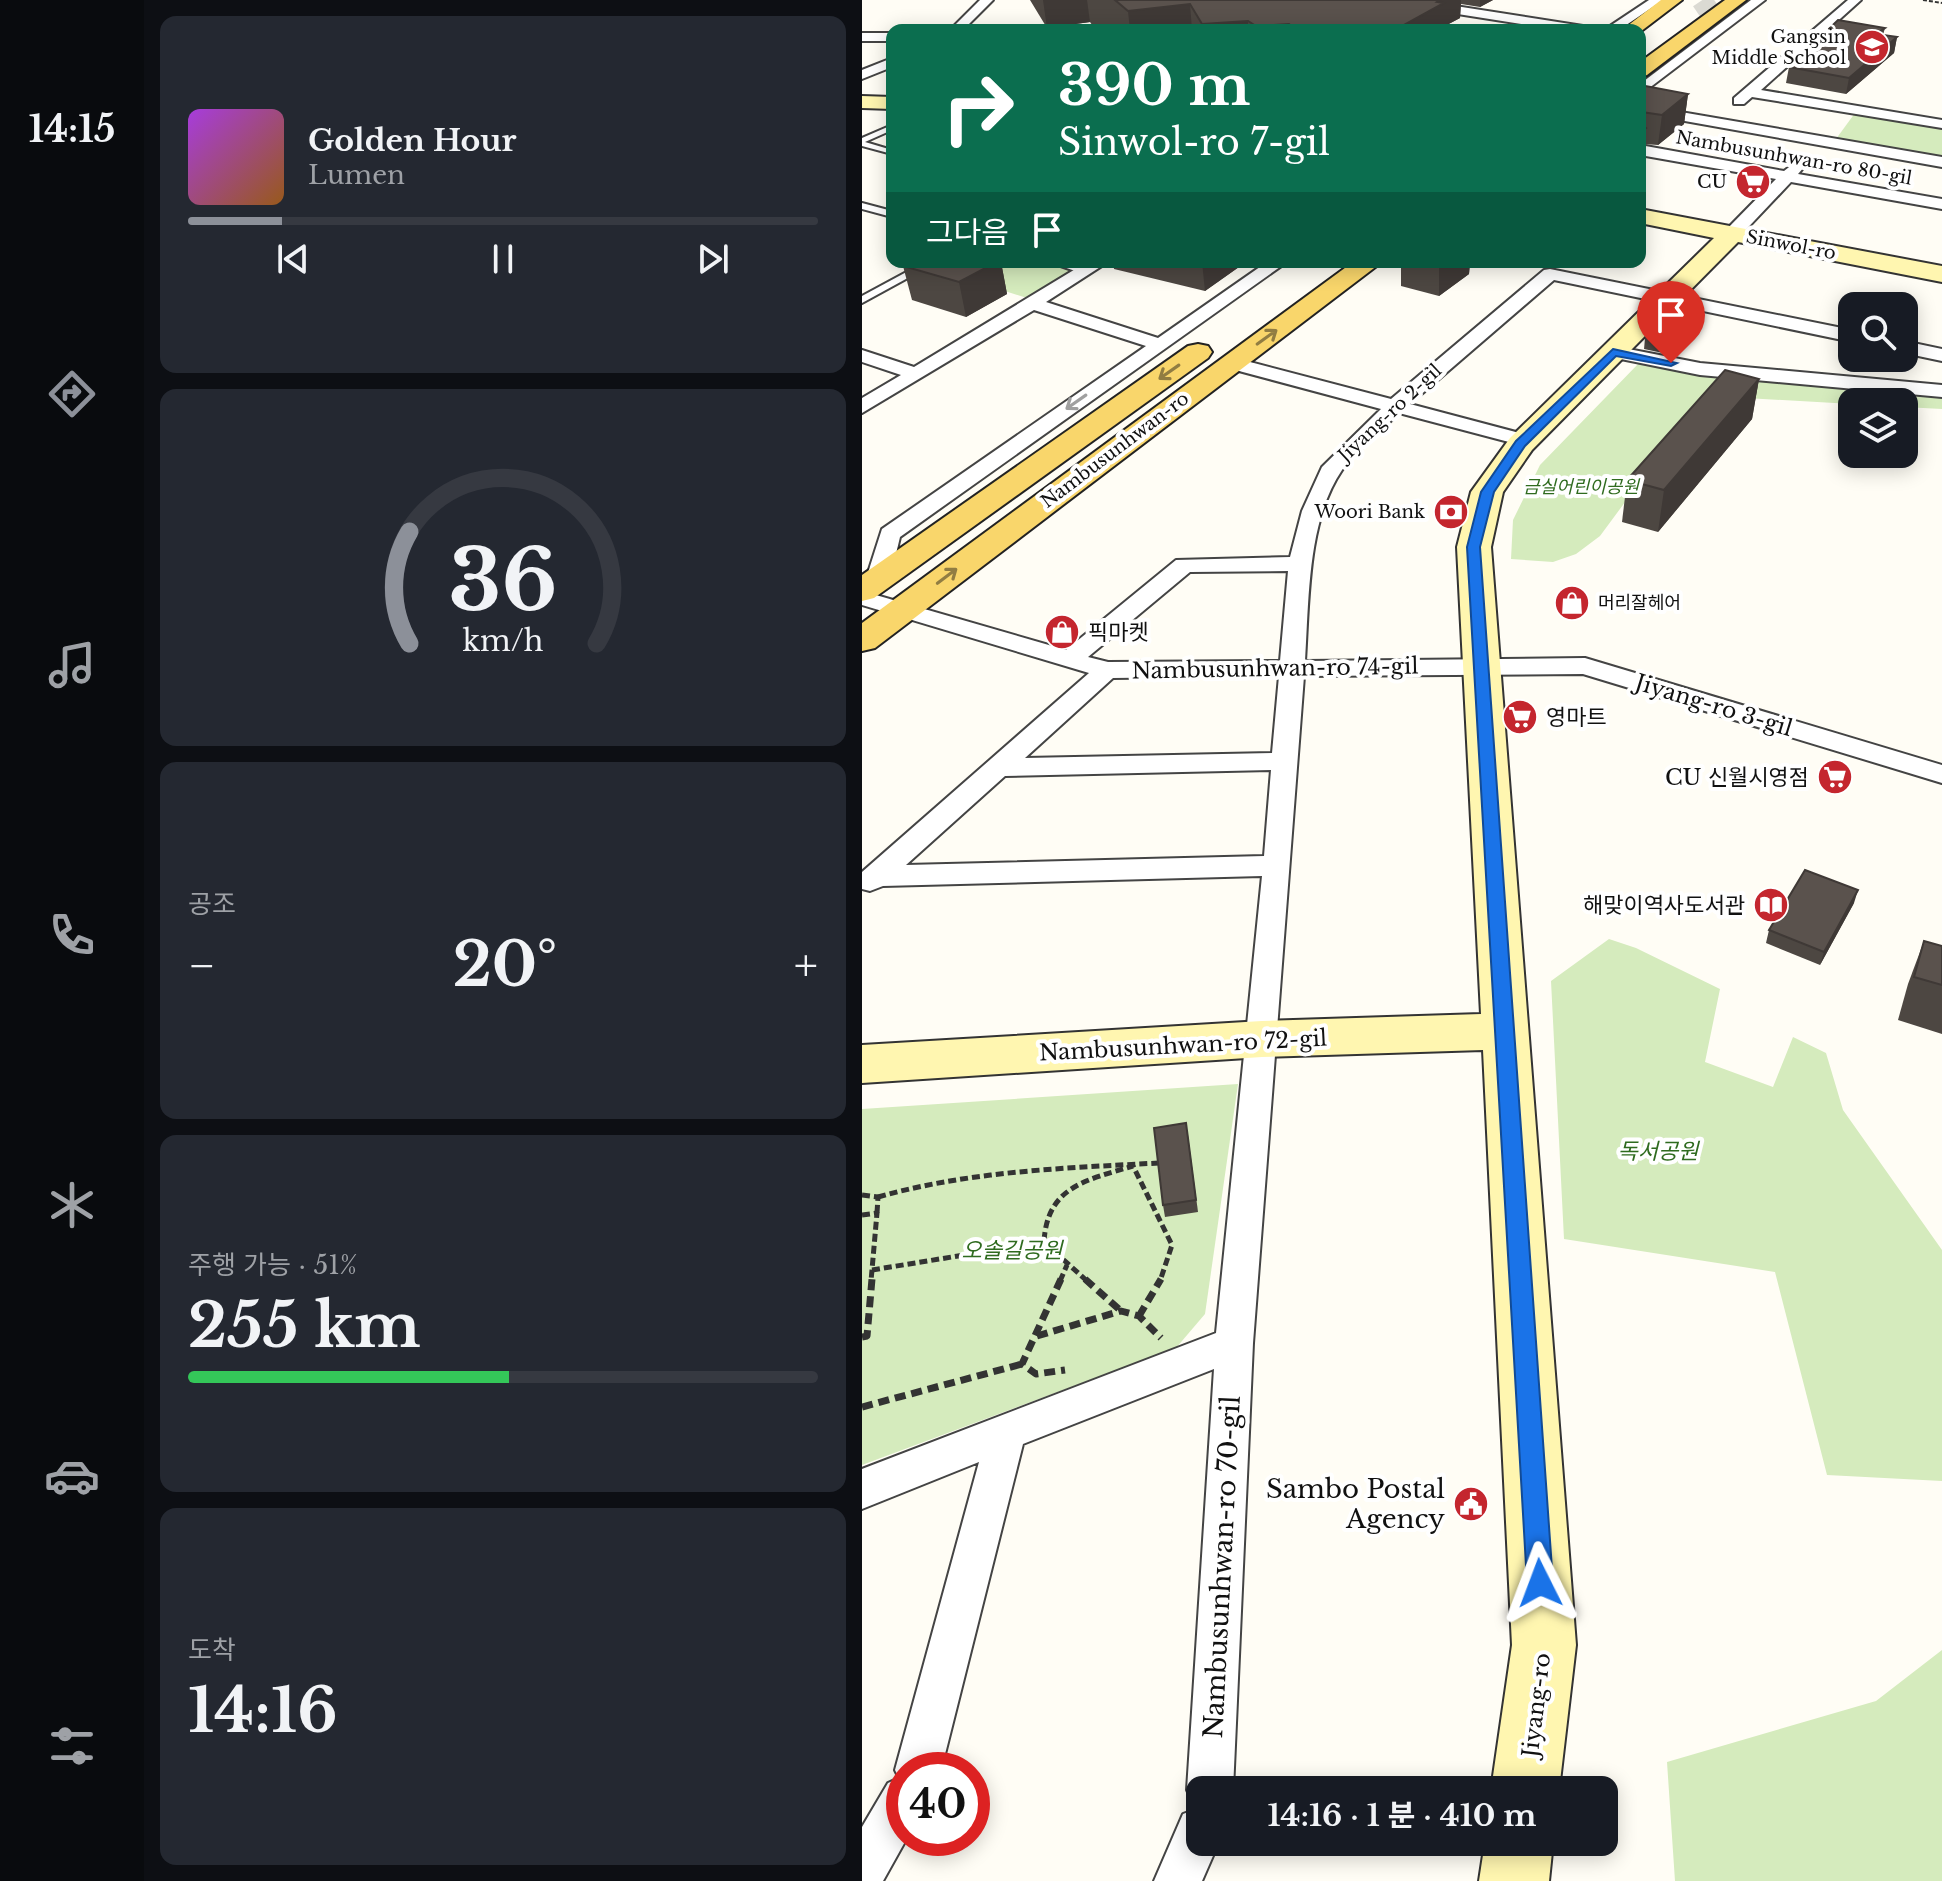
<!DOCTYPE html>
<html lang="ko">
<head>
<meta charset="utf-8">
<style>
  body { margin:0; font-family:"Libre Baskerville","Noto Sans KR",serif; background:#242831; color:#f1f3f6; height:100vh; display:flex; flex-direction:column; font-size:30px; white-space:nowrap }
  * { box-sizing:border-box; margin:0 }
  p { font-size:26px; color:#9ea1a6 }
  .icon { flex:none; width:44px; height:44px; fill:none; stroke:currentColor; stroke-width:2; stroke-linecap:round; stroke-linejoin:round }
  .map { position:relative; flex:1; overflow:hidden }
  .side { display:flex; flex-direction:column; gap:16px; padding:16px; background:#0d0f14; width:718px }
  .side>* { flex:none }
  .banner { position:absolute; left:24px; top:24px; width:760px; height:244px; border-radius:16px; box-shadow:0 4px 20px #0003; background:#0b6e4f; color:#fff; overflow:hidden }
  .tools { position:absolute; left:976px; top:292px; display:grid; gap:16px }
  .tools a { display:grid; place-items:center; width:80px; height:80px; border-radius:16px; background:#171b24; box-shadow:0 4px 20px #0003; font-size:40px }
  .speed { position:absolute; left:24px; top:1752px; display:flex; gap:16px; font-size:40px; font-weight:700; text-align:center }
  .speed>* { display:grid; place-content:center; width:104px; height:104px; border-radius:50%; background:#171b24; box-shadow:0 4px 20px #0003; line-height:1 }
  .speed .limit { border:12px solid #d22; background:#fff; color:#111 }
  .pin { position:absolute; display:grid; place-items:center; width:68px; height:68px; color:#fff; margin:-82px -34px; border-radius:50% 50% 50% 0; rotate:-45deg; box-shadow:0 0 8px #0007 }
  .pin .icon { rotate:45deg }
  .me { position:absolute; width:88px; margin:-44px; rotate:357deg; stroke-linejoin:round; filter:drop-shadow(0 0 6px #0008) }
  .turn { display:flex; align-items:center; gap:28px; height:168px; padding:0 40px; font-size:36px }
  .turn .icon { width:104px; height:104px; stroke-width:2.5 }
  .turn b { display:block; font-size:56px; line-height:68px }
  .then { display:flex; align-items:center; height:76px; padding:0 40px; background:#0003; gap:16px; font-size:30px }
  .big { font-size:60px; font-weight:700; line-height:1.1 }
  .side .widget { flex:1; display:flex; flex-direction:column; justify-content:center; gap:12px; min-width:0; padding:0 28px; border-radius:16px; background:#242831 }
  .side .dial { align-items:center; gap:0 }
  .dial svg { height:208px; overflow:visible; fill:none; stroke:#363941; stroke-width:7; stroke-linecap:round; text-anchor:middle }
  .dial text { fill:#f1f3f6; stroke:none }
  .song { display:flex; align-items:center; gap:24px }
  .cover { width:96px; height:96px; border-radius:12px; background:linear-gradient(135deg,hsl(280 70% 55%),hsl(30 70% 35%)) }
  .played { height:8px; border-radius:4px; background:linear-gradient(90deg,#8c9099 15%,#363941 15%) }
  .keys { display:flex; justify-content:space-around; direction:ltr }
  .heat { display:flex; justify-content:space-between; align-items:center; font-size:44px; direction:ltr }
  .charge { height:12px; border-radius:6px; background:linear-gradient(90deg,#34c759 51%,#363941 0) }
  .trip { position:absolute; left:324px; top:1776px; width:432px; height:80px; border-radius:16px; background:#171b24; box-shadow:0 4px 20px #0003; font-weight:700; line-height:80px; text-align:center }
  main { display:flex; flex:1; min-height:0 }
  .dock { display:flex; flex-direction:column; width:144px; justify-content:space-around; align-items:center; background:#090b0e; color:#9ea1a6 }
  .dock .icon { width:56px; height:56px }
  .dock .on { color:#8c9099 }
  .dock b { font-size:36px; color:#f1f3f6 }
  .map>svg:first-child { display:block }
  .green { fill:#d5ebbd }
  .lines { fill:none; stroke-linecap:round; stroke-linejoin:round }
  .primary-tunnel { stroke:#dbdad3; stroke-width:21; stroke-dasharray:21 10; stroke-linecap:butt }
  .lane-casing { stroke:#444; stroke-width:4 }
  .street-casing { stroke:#444; stroke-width:4 }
  .secondary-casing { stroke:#333; stroke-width:4 }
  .primary-casing { stroke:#222; stroke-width:4 }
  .path-far2 { stroke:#333; stroke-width:2; stroke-dasharray:4 2; stroke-linecap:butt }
  .path-far1 { stroke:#333; stroke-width:5; stroke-dasharray:8 4; stroke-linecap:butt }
  .path { stroke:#333; stroke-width:7; stroke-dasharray:11 6; stroke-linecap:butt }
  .lane { fill:#fff; fill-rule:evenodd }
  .street { fill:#fff; fill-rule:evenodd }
  .secondary { fill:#fff6b0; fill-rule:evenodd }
  .primary { fill:#f9d66b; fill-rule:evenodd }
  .wall { fill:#4d4742 }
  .shaded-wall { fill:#3f3936 }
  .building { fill:#5a524d; stroke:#3f3936; stroke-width:2 }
  .oneway { stroke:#917d42 }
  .oneway2 { stroke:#a0a0a0 }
  .route { fill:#1a73e8; stroke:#114b97; stroke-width:2 }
  .labels { text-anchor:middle; stroke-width:8; stroke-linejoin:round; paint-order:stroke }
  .far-poi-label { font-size:18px; fill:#111; stroke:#fff; text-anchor:end }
  .far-street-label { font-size:18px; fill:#111; stroke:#fff }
  .far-park-label { font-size:18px; font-style:italic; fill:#2f6b1f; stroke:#fff }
  .poi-label { font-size:22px; fill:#111; stroke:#fff; text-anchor:start }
  .street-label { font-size:22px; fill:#111; stroke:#fff }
  .park-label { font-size:22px; font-style:italic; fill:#2f6b1f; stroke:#fff }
  .near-poi-label { font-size:26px; fill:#111; stroke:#fff; text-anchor:end }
  .near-street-label { font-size:26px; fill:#111; stroke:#fff }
</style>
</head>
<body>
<main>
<nav class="dock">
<b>14:15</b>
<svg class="icon on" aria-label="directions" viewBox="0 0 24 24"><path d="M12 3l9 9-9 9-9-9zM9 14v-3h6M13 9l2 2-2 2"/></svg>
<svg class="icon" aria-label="music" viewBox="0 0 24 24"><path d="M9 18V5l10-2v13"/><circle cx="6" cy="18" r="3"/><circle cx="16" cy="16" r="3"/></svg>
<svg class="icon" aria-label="phone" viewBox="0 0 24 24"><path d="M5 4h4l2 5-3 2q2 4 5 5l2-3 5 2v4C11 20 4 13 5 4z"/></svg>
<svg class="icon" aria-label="climate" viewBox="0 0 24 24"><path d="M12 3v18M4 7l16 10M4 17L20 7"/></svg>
<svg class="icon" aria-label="car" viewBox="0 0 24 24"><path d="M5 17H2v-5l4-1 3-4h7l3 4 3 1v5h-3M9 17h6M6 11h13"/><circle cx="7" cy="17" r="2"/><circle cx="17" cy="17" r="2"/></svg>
<svg class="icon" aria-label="filters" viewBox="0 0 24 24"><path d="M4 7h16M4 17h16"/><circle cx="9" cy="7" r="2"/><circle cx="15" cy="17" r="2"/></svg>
</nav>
<section class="side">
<div class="widget">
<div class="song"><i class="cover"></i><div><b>Golden Hour</b><p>Lumen</p></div></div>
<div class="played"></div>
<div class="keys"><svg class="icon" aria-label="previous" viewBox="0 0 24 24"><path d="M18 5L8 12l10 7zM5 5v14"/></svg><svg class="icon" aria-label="pause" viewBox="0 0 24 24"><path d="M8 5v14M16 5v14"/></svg><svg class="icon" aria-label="next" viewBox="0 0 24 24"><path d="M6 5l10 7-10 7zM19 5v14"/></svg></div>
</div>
<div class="widget dial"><svg viewBox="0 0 100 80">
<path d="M14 69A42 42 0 1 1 86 69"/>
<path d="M14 69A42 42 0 0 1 14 26" stroke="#8c9099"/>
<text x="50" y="56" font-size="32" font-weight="700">36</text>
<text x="50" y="72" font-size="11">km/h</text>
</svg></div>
<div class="widget"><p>공조</p>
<div class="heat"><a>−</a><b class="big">20°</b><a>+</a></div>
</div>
<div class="widget"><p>주행 가능 · 51%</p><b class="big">255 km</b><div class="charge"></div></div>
<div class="widget"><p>도착</p><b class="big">14:16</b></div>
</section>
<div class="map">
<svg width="1080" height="1881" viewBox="0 0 1080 1881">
  <rect width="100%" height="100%" fill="#fffdf5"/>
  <g class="green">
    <polygon points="993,113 1080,127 1080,158 974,139"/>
    <polygon points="73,262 187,262 221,272 171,300 65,266"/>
    <polygon points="777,363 790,363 851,377 1080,396 1080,409 1042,407 1042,402 990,404 849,396 837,402 738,536 714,554 691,562 649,559 651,520 678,465"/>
    <polygon points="747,939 774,948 858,989 843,1062 911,1087 931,1037 964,1053 981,1110 1080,1250 1080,1481 965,1475 913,1272 702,1239 689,981"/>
    <polygon points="376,1084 343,1314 314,1348 0,1465 0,1109"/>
    <polygon points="1080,1650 1080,1881 813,1881 805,1762 1014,1701"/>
  </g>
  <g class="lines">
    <polyline class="primary-tunnel" points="837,15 859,0"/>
    <g class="lane-casing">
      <g id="lane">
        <polygon points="30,125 30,130 3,142 30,150 30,154 0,146 0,138"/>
        <polygon points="0,203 30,211 30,217 0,209"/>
        <polygon points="63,262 75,262 0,303 0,296"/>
        <polygon points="187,262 202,262 227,271 222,274"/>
      </g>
    </g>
    <g class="street-casing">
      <g id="street">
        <polygon points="118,0 131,0 101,30 88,30"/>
        <polygon points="526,0 555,0 721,26 727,30 697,30 532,4"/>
        <polygon points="787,0 801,0 757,30 742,30"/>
        <polygon points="889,0 903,0 778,95 778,84"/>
        <polygon points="986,0 999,0 899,90 1080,120 1080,128 890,97 882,104 872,104 872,98"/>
        <rect x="0" y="33" width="30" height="8"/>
        <polygon points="30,58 30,67 0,79 0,70"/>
        <polygon points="778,105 1080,157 1080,167 778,113"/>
        <polygon points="778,145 922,171 935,161 943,166 936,174 1080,199 1080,209 929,182 876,238 870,239 862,234 864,230 914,179 778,155"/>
        <polygon points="225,262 246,262 184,302 296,338 405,262 425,262 38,537 28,579 24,584 8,584 4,579 20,529 284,346 172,310 0,413 0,398 39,375 0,362 0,350 52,367"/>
        <path d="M688,269l302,61v12l-298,-62 -144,124 121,32 3,4 -3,4 -7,2 -125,-33c-18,18 -42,36 -57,57 -35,51 -33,131 -37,191l280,-3 357,107v18l-359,-109 -279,2 -51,667 -20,447h-33v52h19l-17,39h-48l29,-67 16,-6 -5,-2 -7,-16 27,-421 -191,75 -82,326h-37v68h3l-24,43h-21v-54l26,-44 11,-5 -4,-8 84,-308 -117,47v-40l354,-136 46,-457 -379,10 -13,5 -8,-2v-17l227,-199 -227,-68v-14l204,59 110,-90 114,-3 12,-46 20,-44 59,-58 -157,-42 -3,-4 3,-4 7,-2 160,42 153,-129zM426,571l-8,90 -172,1 -20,-5 102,-85zM417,676l-7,77 -247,5 88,-80zM409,770l-7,86 -358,9 99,-89z"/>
        <polygon points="1042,341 1080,349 1080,361 1042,353"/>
        <polygon points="751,346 838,363 1080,385 1080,397 838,375 744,356 742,352"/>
      </g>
    </g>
    <g class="secondary-casing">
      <g id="secondary">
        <polygon points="0,96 30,97 30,109 0,108"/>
        <polygon points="778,209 1080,266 1080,282 876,242 670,450 641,492 629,547 714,1645 697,1790 629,1790 650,1645 621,1050 400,1057 0,1083 0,1045 400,1021 619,1014 595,547 609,492 648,438 852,238 778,223"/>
        <polygon points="623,1842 691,1842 687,1881 617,1881"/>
      </g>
    </g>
    <g class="primary-casing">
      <g id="primary">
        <polygon points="799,0 820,0 778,32 760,30"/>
        <polygon points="863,0 884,0 785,75 778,77 778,62"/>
        <polygon points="491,262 520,262 13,648 0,651 0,623"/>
        <polygon points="336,344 346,346 350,352 346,358 12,598 0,601 0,575 326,346"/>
      </g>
    </g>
    <polyline class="path-far2" points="1061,0 1080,3"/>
    <g class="path-far1">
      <polyline points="0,1195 16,1197 15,1213"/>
      <path d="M16,1197c92,-26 186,-29 281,-34"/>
      <polyline points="0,1215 15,1213 9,1281"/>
      <polyline points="10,1270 182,1242"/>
      <polyline points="198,1281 205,1265"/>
      <path d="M225,1281l-43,-39c3,-56 43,-62 89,-76l39,79 -12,36"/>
    </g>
    <g class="path">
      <polyline points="199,1279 160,1364 174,1374 203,1370"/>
      <polyline points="223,1279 259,1311"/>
      <polyline points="277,1316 299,1279"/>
      <polyline points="175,1336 259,1311 277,1316 299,1338"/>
      <polyline points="0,1337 5,1336 10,1279"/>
      <polyline points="0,1407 160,1364"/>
    </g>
    <use href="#lane" class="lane"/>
    <use href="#street" class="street"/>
    <use href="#secondary" class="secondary"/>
    <use href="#primary" class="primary"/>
  </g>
  <g class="wall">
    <polygon points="168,0 631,0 618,7 599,4 598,18 581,27 581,30 258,30 256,28 233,29 228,22 185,28"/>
    <polygon points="1023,28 1021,35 1035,37 1032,53 984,94 924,83 927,67"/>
    <polygon points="778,85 826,94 822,124 796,145 782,144 781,159 778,161"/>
    <polygon points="49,262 139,262 145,294 104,317 50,300 41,266"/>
    <polygon points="251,262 384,262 343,291 252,269"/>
    <polygon points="539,262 608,262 607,274 577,296 539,286"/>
    <polygon points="839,312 836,333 815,356 782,349 784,328"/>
    <polygon points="897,379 890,419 796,532 760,522 765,480"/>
    <polygon points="992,903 958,965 904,943 907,930"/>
    <polygon points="1062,941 1080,946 1080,1034 1036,1020 1046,984"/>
    <polygon points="326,1135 336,1212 303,1217 301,1205"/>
  </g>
  <g class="shaded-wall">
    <polygon points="181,0 225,0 228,22 185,28"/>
    <polygon points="578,0 599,0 598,18 581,27 581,30 533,30"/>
    <polygon points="618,0 631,0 618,7"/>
    <polygon points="328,4 330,30 268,30 266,11"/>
    <polygon points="386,21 386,30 341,30 340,24"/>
    <polygon points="427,24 428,30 394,30 394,26"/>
    <polygon points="1035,37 1032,53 984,94 987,78"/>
    <polygon points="826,94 822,124 796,145 800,115"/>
    <polygon points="784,128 781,159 778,161 778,133"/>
    <polygon points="135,262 139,262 145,294 104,317 97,282"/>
    <polygon points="340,262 384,262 343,291"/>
    <polygon points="577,262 608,262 607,274 577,296"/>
    <polygon points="839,312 836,333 815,356 818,334"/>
    <polygon points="897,379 890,419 796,532 802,490"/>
    <polygon points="996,890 992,903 958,965 962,952"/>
  </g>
  <g class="building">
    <polygon points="253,0 578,0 575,2 582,3 533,30 434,30 427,24 394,26 386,21 340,24 328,4 266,11"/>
    <polygon points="976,20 1023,28 1014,34 1035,37 987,78 927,67"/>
    <polygon points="778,85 826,94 800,115 779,112 778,124 784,128 778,133"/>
    <polygon points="49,262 135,262 97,282 41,266"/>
    <polygon points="806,304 839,312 818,334 784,328"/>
    <polygon points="863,370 897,379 802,490 765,480"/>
    <polygon points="943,870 996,890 962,952 907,930"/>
    <polygon points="1062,941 1080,946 1080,985 1052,977"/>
    <polygon points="324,1123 334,1200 301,1205 292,1128"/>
  </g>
  <defs><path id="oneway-shaft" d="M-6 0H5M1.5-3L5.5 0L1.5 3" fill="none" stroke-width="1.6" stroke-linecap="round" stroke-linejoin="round" transform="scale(2)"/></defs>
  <g class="oneway">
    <use href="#oneway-shaft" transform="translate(405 337) rotate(-36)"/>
    <use href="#oneway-shaft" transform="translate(307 372) rotate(145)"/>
    <use href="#oneway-shaft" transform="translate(85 576) rotate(-37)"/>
  </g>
  <use class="oneway2" href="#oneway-shaft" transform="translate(214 402) rotate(145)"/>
  <polygon class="route" points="751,349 815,363 809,366 754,356 663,446 632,492 618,547 691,1583 687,1592 678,1596 669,1592 665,1583 605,547 619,492 654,441"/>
  <defs>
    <g id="school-disc" transform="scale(1.8)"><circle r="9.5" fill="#c4262e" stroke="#fff"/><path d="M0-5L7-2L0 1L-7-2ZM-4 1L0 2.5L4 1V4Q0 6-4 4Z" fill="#fff"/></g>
    <g id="supermarket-disc" transform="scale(1.8)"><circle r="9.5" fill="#c4262e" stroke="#fff"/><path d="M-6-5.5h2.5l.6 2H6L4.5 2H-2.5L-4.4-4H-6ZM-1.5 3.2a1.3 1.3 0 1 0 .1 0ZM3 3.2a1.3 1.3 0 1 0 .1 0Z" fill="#fff"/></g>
    <g id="bank-disc" transform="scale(1.8)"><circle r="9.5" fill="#c4262e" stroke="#fff"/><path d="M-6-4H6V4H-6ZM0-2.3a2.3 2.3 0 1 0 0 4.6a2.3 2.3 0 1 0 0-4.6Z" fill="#fff"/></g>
    <g id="shop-disc" transform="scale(1.8)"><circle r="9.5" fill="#c4262e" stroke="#fff"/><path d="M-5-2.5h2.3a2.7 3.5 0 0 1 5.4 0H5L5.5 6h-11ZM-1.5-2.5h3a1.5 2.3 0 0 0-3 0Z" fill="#fff"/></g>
    <g id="library-disc" transform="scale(1.8)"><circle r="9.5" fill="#c4262e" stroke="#fff"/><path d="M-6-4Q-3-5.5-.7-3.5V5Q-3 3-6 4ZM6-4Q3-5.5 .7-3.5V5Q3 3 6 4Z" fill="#fff"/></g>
    <g id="civic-disc" transform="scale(1.8)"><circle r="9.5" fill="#c4262e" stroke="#fff"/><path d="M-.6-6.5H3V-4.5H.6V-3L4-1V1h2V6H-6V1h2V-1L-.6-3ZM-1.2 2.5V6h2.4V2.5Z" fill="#fff"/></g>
  </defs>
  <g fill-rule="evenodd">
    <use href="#school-disc" x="1010" y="47"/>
    <use href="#supermarket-disc" x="891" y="182"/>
    <use href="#bank-disc" x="589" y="512"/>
    <use href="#shop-disc" x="710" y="603"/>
    <use href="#shop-disc" x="200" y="632"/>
    <use href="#supermarket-disc" x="658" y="717"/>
    <use href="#supermarket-disc" x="973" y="777"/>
    <use href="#library-disc" x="909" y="905"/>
    <use href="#civic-disc" x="609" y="1504"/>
  </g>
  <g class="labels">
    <g class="far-poi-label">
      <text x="984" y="43">Gangsin<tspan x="984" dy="21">Middle School</tspan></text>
      <text x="865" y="188">CU</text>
      <text x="563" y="518">Woori Bank</text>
      <text x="736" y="609" text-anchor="start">머리잘헤어</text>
    </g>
    <g class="far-street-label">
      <text transform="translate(932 158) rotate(10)" y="6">Nambusunhwan-ro 80-gil</text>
      <text transform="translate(929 245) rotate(11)" y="6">Sinwol-ro</text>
      <text transform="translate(528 413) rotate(-43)" y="6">Jiyang-ro 2-gil</text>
      <text transform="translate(253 450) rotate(-37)" y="6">Nambusunhwan-ro</text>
    </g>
    <g class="far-park-label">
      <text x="719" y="493">금실어린이공원</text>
    </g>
    <g class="poi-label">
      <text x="226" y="640">픽마켓</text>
      <text x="684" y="725">영마트</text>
      <text x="947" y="785" text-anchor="end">CU 신월시영점</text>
      <text x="883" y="913" text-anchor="end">해맞이역사도서관</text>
    </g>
    <g class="street-label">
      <text transform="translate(413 668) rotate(-1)" y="8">Nambusunhwan-ro 74-gil</text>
      <text transform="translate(852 705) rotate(17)" y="8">Jiyang-ro 3-gil</text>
      <text transform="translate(321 1045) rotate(-3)" y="8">Nambusunhwan-ro 72-gil</text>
      <text transform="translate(674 1705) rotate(-83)" y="8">Jiyang-ro</text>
    </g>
    <g class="park-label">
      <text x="796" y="1159">독서공원</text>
      <text x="150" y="1258">오솔길공원</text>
    </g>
    <g class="near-poi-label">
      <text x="583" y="1498">Sambo Postal<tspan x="583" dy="30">Agency</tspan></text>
    </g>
    <g class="near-street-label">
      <text transform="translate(360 1567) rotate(-87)" y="9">Nambusunhwan-ro 70-gil</text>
    </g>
  </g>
</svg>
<div class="tools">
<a><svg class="icon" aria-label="search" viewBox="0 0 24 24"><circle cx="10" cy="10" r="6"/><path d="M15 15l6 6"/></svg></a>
<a><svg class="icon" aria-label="layers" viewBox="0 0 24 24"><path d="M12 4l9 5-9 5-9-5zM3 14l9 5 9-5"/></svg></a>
</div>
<div class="speed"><div class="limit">40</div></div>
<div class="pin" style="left:809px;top:363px;background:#d93025"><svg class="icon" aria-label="arrive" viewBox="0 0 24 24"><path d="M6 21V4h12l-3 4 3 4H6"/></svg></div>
<svg class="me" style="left:678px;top:1583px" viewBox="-20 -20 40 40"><path d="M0-17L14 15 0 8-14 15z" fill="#1a73e8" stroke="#fff" stroke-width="4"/></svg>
<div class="trip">14:16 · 1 분 · 410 m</div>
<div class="banner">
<div class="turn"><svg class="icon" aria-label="right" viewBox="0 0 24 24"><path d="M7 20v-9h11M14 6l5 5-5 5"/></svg><div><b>390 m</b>Sinwol-ro 7-gil</div></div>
<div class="then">그다음<svg class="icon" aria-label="arrive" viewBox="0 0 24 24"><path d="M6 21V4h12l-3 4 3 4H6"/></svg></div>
</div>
</div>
</main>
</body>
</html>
